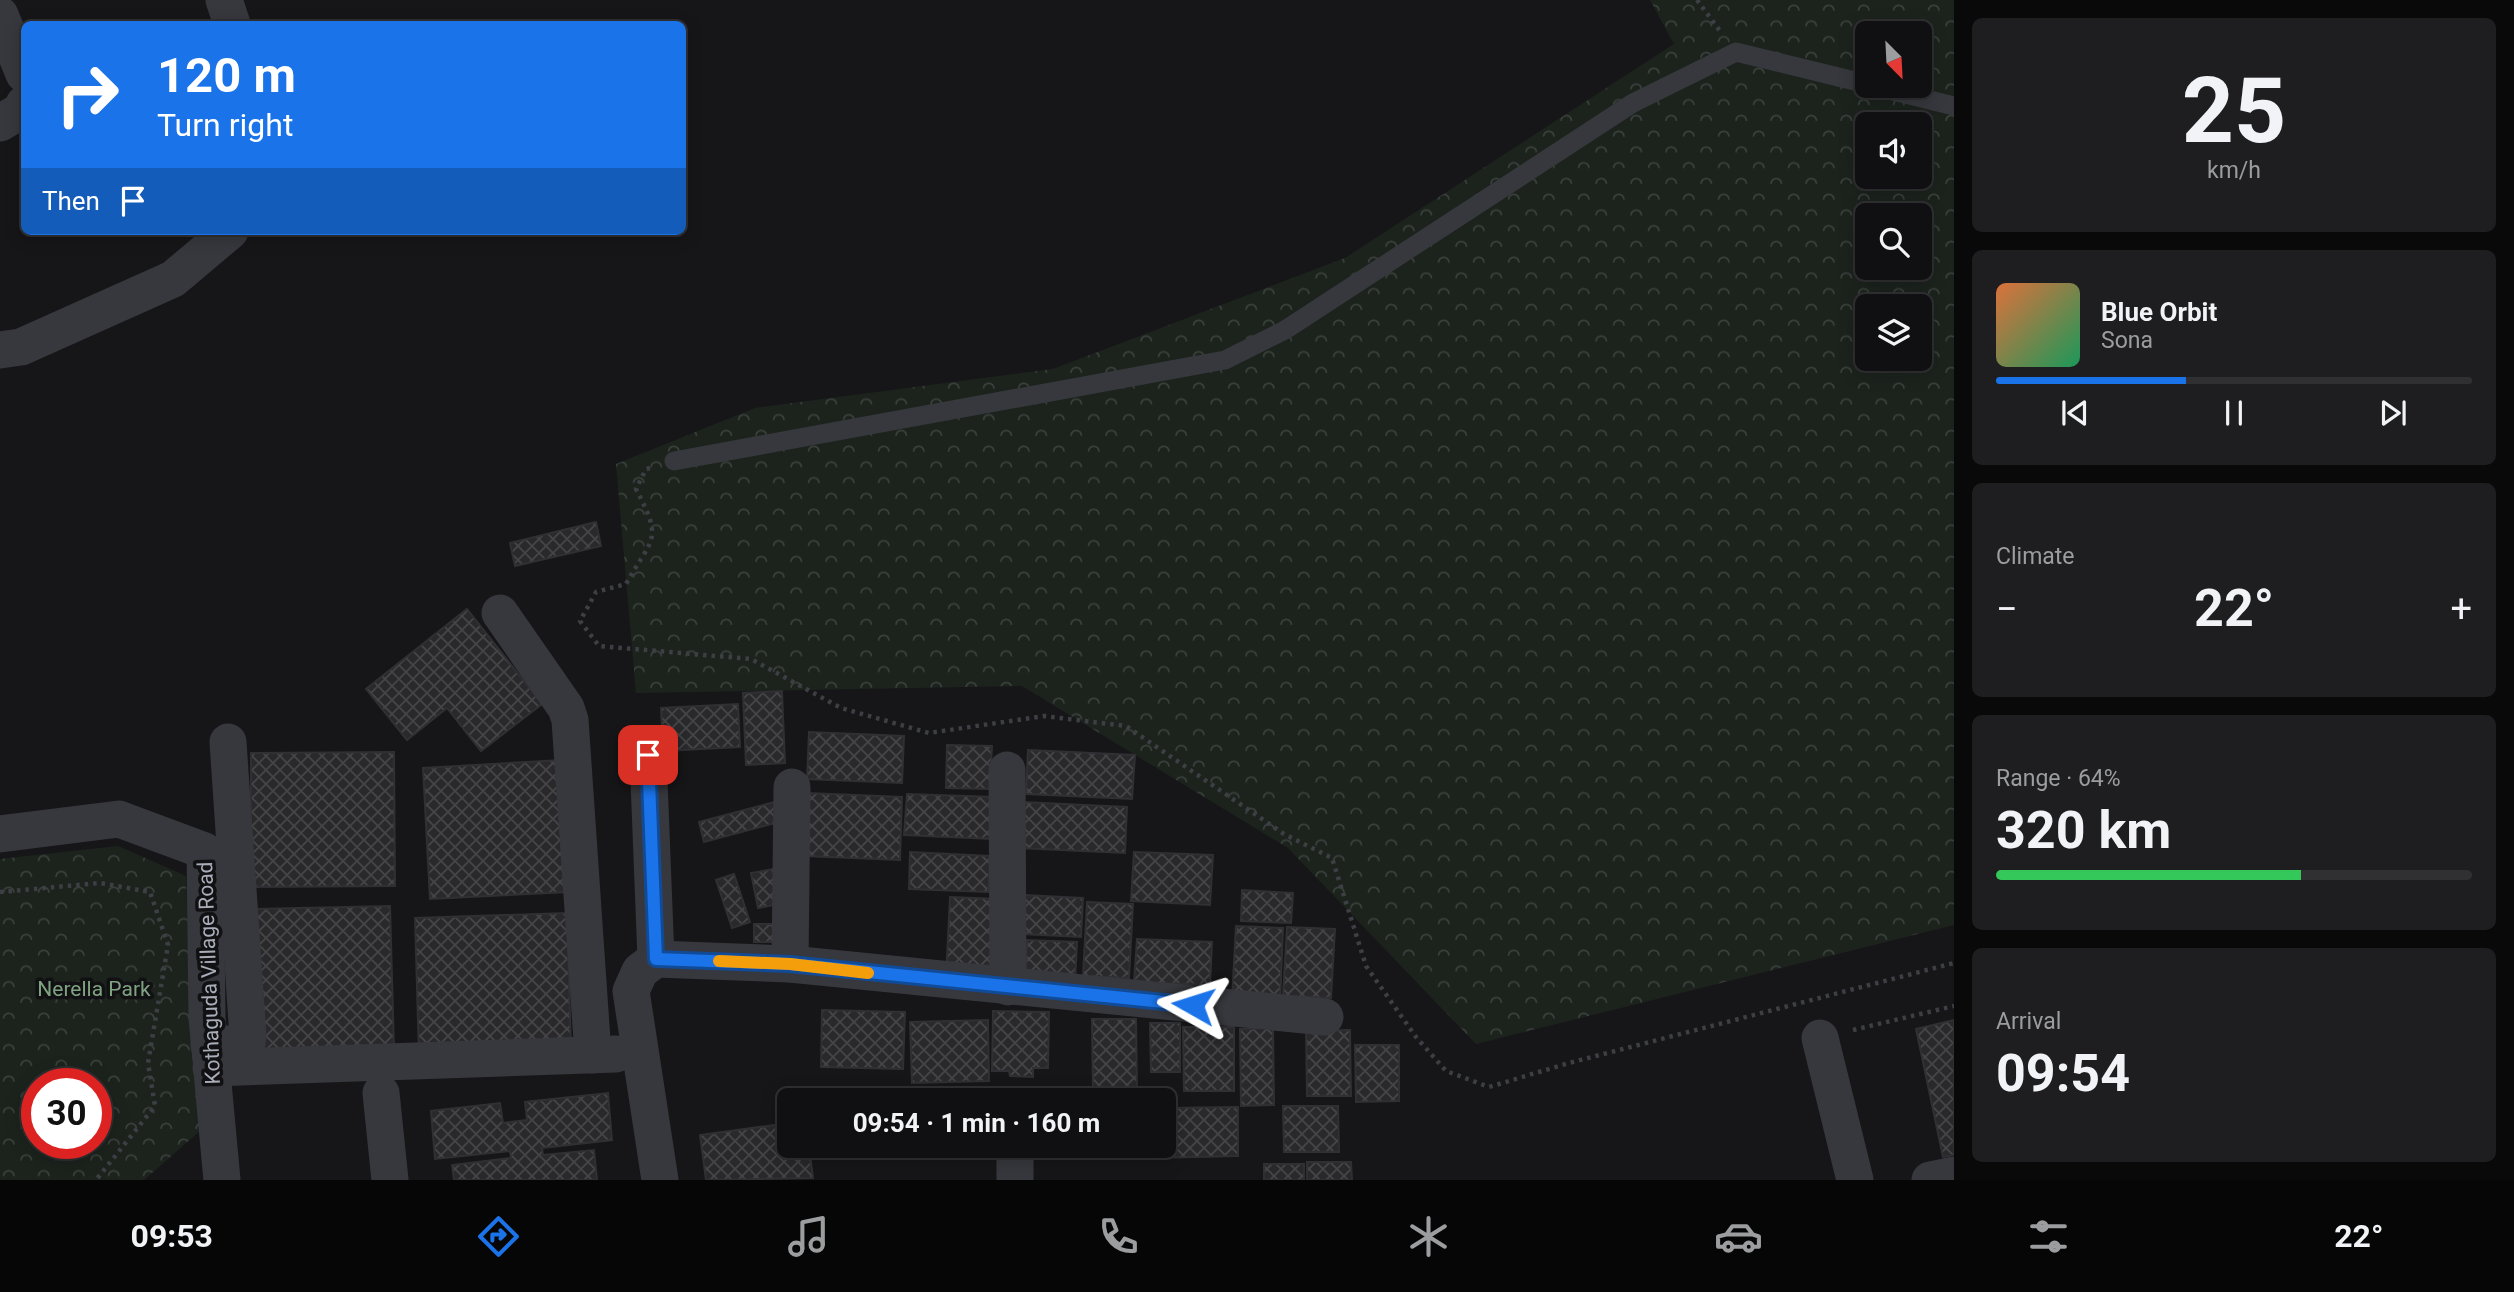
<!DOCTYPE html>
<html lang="en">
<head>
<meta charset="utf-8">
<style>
  body { margin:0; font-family:Roboto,sans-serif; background:#1e1e20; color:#f1f3f6; height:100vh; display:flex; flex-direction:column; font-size:26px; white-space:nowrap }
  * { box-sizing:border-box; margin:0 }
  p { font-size:23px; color:#9c9d9f }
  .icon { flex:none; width:38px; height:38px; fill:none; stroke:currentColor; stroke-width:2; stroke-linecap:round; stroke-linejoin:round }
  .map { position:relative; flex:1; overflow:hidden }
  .drawer { display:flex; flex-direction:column; gap:18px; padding:18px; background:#09090a; width:560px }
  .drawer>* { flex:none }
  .banner { position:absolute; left:21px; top:21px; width:665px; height:214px; border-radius:10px; box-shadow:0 4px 18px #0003,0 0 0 2px #303032; background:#1a73e8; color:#fff; overflow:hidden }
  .needle { width:46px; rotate:156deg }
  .buttons { position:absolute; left:1855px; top:21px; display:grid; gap:14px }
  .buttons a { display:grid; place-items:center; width:77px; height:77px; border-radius:10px; background:#101012; box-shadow:0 4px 18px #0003,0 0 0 2px #303032; font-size:35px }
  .speed { position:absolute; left:21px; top:1068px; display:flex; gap:14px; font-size:35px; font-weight:700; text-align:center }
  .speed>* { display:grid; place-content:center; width:91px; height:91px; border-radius:50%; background:#101012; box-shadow:0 4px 18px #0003,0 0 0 2px #303032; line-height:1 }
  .speed .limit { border:10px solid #d22; background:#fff; color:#111 }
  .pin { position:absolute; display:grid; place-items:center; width:60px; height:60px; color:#fff; margin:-30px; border-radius:14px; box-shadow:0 4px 10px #0006 }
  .me { position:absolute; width:77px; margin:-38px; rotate:276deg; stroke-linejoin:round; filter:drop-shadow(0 0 5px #0008) }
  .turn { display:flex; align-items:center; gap:24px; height:147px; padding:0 21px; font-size:32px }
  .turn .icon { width:91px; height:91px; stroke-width:2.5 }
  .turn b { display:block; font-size:49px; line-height:60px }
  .then { display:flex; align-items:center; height:66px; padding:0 21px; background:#0003; gap:14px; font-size:26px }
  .big { font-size:52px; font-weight:700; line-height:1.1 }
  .drawer .tile { flex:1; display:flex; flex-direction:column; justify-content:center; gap:10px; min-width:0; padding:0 24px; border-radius:10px; background:#1e1e20 }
  .drawer .dial { align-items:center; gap:0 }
  .dial b { font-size:91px; line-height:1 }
  .song { display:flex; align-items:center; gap:21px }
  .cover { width:84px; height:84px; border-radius:10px; background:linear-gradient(135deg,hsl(20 70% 55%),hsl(150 70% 35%)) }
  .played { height:7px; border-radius:4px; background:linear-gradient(90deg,#1a73e8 40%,#303032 40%) }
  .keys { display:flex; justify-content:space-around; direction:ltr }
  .heat { display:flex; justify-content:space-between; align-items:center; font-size:38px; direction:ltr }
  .charge { height:10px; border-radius:5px; background:linear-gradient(90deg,#34c759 64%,#303032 0) }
  .trip { position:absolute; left:777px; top:1088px; width:399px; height:70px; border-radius:10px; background:#101012; box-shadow:0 4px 18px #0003,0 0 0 2px #303032; font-weight:700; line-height:70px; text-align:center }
  .tabs { display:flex; height:112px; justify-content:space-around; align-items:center; background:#060607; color:#9c9d9f }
  .tabs .icon { width:49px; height:49px }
  .tabs .on { color:#1a73e8 }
  .tabs b { font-size:32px; color:#f1f3f6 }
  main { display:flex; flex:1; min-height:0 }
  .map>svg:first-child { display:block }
  .forest { fill:url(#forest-crowns); fill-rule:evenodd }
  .building { fill:url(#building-cross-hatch); stroke:#303034; stroke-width:2 }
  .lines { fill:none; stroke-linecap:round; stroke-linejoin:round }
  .path { stroke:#3d3f44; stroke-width:4.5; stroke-dasharray:3.5 5; stroke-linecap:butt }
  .service { stroke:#37383d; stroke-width:19 }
  .minor { stroke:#37383d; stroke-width:37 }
  .route-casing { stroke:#114b97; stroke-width:18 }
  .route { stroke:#1a73e8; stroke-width:12 }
  .slow { stroke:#f59e0b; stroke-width:12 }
  .labels { text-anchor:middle; stroke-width:7; stroke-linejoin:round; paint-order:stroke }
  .street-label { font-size:21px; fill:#a8adb8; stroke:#111113 }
  .park-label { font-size:21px; fill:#7fa381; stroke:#111113 }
</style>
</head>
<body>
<main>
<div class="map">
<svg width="1954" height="1180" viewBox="0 0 1954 1180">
  <defs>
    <pattern id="forest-crowns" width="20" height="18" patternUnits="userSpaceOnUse" patternTransform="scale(1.75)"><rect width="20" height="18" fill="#1c231d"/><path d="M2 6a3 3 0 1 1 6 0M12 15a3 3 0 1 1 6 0" fill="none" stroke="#3a403c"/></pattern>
    <pattern id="building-cross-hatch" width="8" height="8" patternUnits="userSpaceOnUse" patternTransform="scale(1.75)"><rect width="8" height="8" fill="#29292c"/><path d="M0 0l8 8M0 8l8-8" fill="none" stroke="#454548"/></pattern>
  </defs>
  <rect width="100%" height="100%" fill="#161618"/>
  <g class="forest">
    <path d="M1650,0h304v925l-478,119 -188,-196 -266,-162 -386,7 -20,-229 139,-56 298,-39 292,-111 329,-214zM1867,33h53v53h-53zM1867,124h53v53h-53zM1867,215h53v53h-53zM1867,306h53v53h-53z"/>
    <path d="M118,846l68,30 6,188 9,66 -57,50h-144v-321zM37,1083h59v60h-59z"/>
  </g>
  <g class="building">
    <polygon points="596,522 601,546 515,566 510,543"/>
    <polygon points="467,609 542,704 481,751 447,708 407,740 366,689"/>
    <polygon points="782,691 785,763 746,765 743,693"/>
    <polygon points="738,704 740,747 663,751 661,708"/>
    <polygon points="809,732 904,736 902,783 807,779"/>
    <polygon points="947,745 992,746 990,789 946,788"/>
    <polygon points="1028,750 1135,755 1132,799 1026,794"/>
    <polygon points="394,752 395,886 251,887 251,753"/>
    <polygon points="561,760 568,892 430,899 423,768"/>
    <polygon points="807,793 902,797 900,860 804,856"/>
    <polygon points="907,794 994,797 992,839 904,835"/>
    <polygon points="778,801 783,821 704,842 699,822"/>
    <polygon points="1022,802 1127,807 1125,853 1019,848"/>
    <polygon points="910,852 990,856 988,892 909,889"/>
    <polygon points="1134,852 1213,855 1210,905 1131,901"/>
    <polygon points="774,869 780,904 758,908 751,873"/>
    <polygon points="734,874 750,922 732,928 716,880"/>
    <polygon points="1242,890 1293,893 1291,923 1241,921"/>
    <polygon points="1024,895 1083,898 1081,937 1022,934"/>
    <polygon points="950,897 998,899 994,980 946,978"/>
    <polygon points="1087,902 1133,904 1129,978 1083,976"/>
    <polygon points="390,906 394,1049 254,1054 250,909"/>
    <polygon points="567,913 571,1051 419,1057 415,918"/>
    <polygon points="754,924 783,924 782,942 754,942"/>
    <polygon points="1236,926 1283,928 1280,1001 1232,999"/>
    <polygon points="1287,927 1335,929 1331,998 1283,996"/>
    <polygon points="1137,939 1212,942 1210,985 1134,982"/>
    <polygon points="1027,940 1077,942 1075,982 1025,980"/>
    <polygon points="822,1010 905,1012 903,1069 821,1067"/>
    <polygon points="993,1011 1049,1012 1048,1068 1033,1068 1033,1077 1010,1076 1009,1071 992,1071"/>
    <polygon points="1092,1019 1136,1019 1137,1092 1093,1093"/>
    <polygon points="988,1020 989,1081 912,1083 910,1022"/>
    <polygon points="1954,1020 1954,1155 1943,1157 1916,1029"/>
    <polygon points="1150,1023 1180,1023 1180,1072 1151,1072"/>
    <polygon points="1183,1027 1234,1027 1234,1091 1184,1091"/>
    <polygon points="1273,1028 1274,1105 1241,1106 1240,1029"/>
    <polygon points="1350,1030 1351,1096 1307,1096 1306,1031"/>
    <polygon points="1355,1045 1399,1045 1399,1101 1356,1102"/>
    <polygon points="608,1093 612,1140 542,1148 543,1155 594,1150 597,1180 454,1180 452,1165 511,1158 510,1151 435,1159 431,1111 500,1103 503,1123 527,1120 525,1102"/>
    <polygon points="1283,1106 1338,1106 1339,1152 1284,1152"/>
    <polygon points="1238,1107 1238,1156 1152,1158 1152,1146 1164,1146 1164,1108"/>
    <polygon points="789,1123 789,1146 809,1146 813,1178 706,1180 700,1135"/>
    <polygon points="1307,1162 1351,1162 1352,1180 1307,1180"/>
    <rect x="1264" y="1164" width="40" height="16"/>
  </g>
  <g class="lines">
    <g class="path">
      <polyline points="1697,0 1720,31"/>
      <path d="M650,468l-4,1 -10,20c28,53 16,48 -10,95l-30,8 -16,29 19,25 152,13 90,49 88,25 115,-17 82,10 158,108 48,24 34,108 50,71 30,34 43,16 80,-24 385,-100"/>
      <polyline points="0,892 100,883 150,892 168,945 148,1063 155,1106 96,1180"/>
      <polyline points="1853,1030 1954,1006"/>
    </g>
    <g class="service">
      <polyline points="1873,86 1954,106"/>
      <polyline points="674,461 1225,360 1285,330 1633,103 1736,52 1867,84"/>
    </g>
    <g class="minor">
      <polyline points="224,0 232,24"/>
      <polyline points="0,15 24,74"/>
      <polyline points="0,123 22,110 24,104"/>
      <polyline points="0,350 21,347 173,279 230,231"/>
      <polyline points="500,613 566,708 570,720 593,1055"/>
      <polyline points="648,755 656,959"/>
      <polyline points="1007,770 1008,987"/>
      <polyline points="0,834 119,819 205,851 207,1018 222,1180"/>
      <polyline points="790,964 792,787"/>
      <polyline points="1820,1038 1855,1180"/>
      <polyline points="209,1045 247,1043 248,1037 228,742"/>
      <polyline points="211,1068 616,1054"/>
      <polyline points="381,1093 390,1180"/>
      <polyline points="1015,1160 1015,1180"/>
      <polyline points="660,1180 631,991 640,971 656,959 790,964 1325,1017"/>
      <polyline points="1930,1180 1954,1175"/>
    </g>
  </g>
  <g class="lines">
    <g class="route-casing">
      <polyline id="route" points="648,755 656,959 790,964 1193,1005"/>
    </g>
    <use href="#route" class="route"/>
    <polyline class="slow" points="719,961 790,964 868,973"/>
  </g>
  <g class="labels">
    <g class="street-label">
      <text transform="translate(209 973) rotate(-92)" y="7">Kothaguda Village Road</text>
    </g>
    <g class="park-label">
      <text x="94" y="996">Nerella Park</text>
    </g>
  </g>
</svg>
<div class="buttons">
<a><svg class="needle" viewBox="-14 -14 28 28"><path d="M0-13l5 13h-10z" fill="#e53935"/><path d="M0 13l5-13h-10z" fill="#9c9d9f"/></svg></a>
<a><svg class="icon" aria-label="sound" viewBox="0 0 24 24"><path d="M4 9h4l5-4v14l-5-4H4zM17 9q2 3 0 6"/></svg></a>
<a><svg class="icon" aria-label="search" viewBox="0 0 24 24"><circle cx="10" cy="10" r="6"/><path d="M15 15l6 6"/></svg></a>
<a><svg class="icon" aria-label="layers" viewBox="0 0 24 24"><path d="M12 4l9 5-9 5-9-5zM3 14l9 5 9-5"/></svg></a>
</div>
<div class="speed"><div class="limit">30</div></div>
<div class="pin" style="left:648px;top:755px;background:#d93025"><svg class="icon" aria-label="arrive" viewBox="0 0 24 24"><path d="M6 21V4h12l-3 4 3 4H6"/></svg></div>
<svg class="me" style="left:1193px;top:1005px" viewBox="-20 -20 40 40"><path d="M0-17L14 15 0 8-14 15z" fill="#1a73e8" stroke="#fff" stroke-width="4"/></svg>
<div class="trip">09:54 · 1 min · 160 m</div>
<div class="banner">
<div class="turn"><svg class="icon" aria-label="right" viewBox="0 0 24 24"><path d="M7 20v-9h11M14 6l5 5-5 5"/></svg><div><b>120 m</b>Turn right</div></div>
<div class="then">Then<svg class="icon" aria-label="arrive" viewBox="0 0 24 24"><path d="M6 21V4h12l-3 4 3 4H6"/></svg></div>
</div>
</div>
<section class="drawer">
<div class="tile dial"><b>25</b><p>km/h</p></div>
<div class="tile">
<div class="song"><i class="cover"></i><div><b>Blue Orbit</b><p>Sona</p></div></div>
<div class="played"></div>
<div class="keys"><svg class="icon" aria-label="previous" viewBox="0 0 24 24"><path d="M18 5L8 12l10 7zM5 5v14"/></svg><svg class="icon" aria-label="pause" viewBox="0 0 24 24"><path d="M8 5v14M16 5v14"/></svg><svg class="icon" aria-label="next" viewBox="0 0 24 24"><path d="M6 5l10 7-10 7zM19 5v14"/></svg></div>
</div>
<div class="tile"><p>Climate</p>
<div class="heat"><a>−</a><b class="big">22°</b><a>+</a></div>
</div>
<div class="tile"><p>Range · 64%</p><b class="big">320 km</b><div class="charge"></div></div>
<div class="tile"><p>Arrival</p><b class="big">09:54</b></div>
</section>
</main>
<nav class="tabs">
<b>09:53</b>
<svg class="icon on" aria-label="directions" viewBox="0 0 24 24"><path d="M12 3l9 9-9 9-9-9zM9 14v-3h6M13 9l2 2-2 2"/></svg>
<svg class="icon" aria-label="music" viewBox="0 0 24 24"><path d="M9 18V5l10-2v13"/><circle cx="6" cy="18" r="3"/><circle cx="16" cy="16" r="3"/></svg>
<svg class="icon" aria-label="phone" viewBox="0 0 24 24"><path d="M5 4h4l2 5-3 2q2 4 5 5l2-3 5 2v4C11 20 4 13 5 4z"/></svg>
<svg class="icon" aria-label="climate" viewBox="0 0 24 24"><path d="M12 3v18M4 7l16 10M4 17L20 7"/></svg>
<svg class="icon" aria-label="car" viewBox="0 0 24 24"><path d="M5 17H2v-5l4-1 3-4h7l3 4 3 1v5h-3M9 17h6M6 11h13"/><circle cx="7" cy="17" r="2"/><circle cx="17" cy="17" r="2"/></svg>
<svg class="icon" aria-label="filters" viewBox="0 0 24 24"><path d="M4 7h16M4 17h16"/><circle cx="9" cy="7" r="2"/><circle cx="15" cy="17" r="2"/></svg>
<b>22°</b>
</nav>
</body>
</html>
